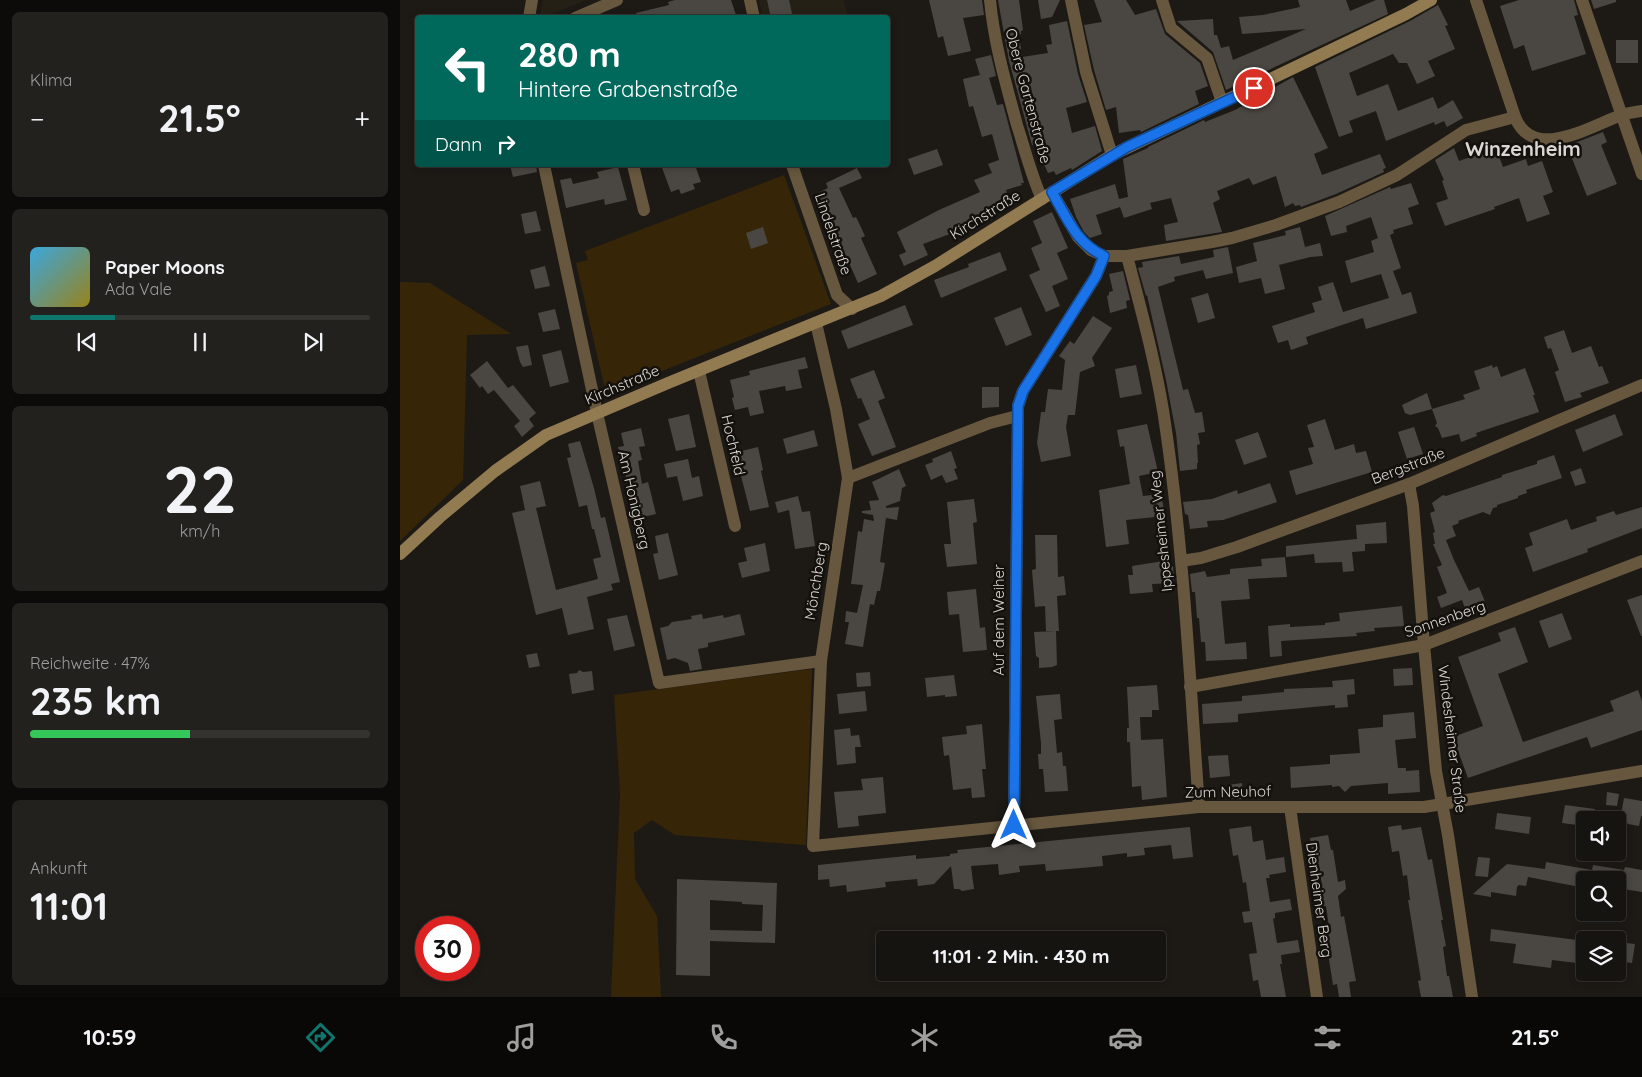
<!DOCTYPE html>
<html lang="de">
<head>
<meta charset="utf-8">
<style>
  body { margin:0; font-family:Quicksand,sans-serif; background:#23211e; color:#f1f3f6; height:100vh; display:flex; flex-direction:column; font-size:19px; white-space:nowrap }
  * { box-sizing:border-box; margin:0 }
  p { font-size:16px; color:#9e9e9f }
  .icon { flex:none; width:28px; height:28px; fill:none; stroke:currentColor; stroke-width:2; stroke-linecap:round; stroke-linejoin:round }
  .map { position:relative; flex:1; overflow:hidden }
  .drawer { display:flex; flex-direction:column; gap:12px; padding:12px; background:#0c0b09; width:400px }
  .drawer>* { flex:none }
  .banner { position:absolute; left:15px; top:15px; width:475px; height:152px; border-radius:5px; box-shadow:0 2px 8px #0003,0 0 0 1px #353330; background:#00695c; color:#fff; overflow:hidden }
  .fabs { position:absolute; left:1176px; top:811px; display:grid; gap:10px }
  .fabs a { display:grid; place-items:center; width:50px; height:50px; border-radius:5px; background:#161410; box-shadow:0 2px 8px #0003,0 0 0 1px #353330; font-size:25px }
  .speed { position:absolute; left:15px; top:916px; display:flex; gap:10px; font-size:25px; font-weight:700; text-align:center }
  .speed>* { display:grid; place-content:center; width:65px; height:65px; border-radius:50%; background:#161410; box-shadow:0 2px 8px #0003,0 0 0 1px #353330; line-height:1 }
  .speed .limit { border:8px solid #d22; background:#fff; color:#111 }
  .pin { position:absolute; display:grid; place-items:center; width:42px; height:42px; color:#fff; margin:-21px; border:2px solid #fff; border-radius:50%; box-shadow:0 1px 5px #0007 }
  .me { position:absolute; width:55px; margin:-28px; rotate:0deg; stroke-linejoin:round; filter:drop-shadow(0 0 4px #0008) }
  .turn { display:flex; align-items:center; gap:18px; height:105px; padding:0 20px; font-size:22px }
  .turn .icon { width:65px; height:65px; stroke-width:2.5 }
  .turn b { display:block; font-size:35px; line-height:42px }
  .then { display:flex; align-items:center; height:48px; padding:0 20px; background:#0003; gap:10px; font-size:19px }
  .big { font-size:38px; font-weight:700; line-height:1.1 }
  .drawer .widget { flex:1; display:flex; flex-direction:column; justify-content:center; gap:8px; min-width:0; padding:0 18px; border-radius:8px; background:#23211e }
  .drawer .dial { align-items:center; gap:0 }
  .dial b { font-size:65px; line-height:1 }
  .song { display:flex; align-items:center; gap:15px }
  .cover { width:60px; height:60px; border-radius:8px; background:linear-gradient(135deg,hsl(200 70% 55%),hsl(50 70% 35%)) }
  .played { height:5px; border-radius:2px; background:linear-gradient(90deg,#0f766e 25%,#353330 25%) }
  .keys { display:flex; justify-content:space-around; direction:ltr }
  .heat { display:flex; justify-content:space-between; align-items:center; font-size:28px; direction:ltr }
  .charge { height:8px; border-radius:4px; background:linear-gradient(90deg,#34c759 47%,#353330 0) }
  .trip { position:absolute; left:476px; top:931px; width:290px; height:50px; border-radius:5px; background:#161410; box-shadow:0 2px 8px #0003,0 0 0 1px #353330; font-weight:700; line-height:50px; text-align:center }
  .menu { display:flex; height:80px; justify-content:space-around; align-items:center; background:#090806; color:#9e9e9f }
  .menu .icon { width:35px; height:35px }
  .menu .on { color:#0f766e }
  .menu b { font-size:22px; color:#f1f3f6 }
  main { display:flex; flex:1; min-height:0 }
  .map>svg:first-child { display:block }
  .built { fill:#252016 }
  .green { fill:#362607 }
  .building { fill:#4a4742; fill-rule:evenodd }
  .lines { fill:none; stroke-linecap:round; stroke-linejoin:round }
  .street { stroke:#66573e; stroke-width:12 }
  .secondary { stroke:#927a51; stroke-width:12 }
  .route-casing { stroke:#114b97; stroke-width:12 }
  .route { stroke:#1a73e8; stroke-width:9 }
  .labels { text-anchor:middle; stroke-width:5; stroke-linejoin:round; paint-order:stroke }
  .street-label { font-size:15px; fill:#d9d7d4; stroke:#14110d }
  .district-label { font-size:20px; font-weight:bold; fill:#d9d7d4; stroke:#14110d }
</style>
</head>
<body>
<main>
<section class="drawer">
<div class="widget"><p>Klima</p>
<div class="heat"><a>−</a><b class="big">21.5°</b><a>+</a></div>
</div>
<div class="widget">
<div class="song"><i class="cover"></i><div><b>Paper Moons</b><p>Ada Vale</p></div></div>
<div class="played"></div>
<div class="keys"><svg class="icon" aria-label="previous" viewBox="0 0 24 24"><path d="M18 5L8 12l10 7zM5 5v14"/></svg><svg class="icon" aria-label="pause" viewBox="0 0 24 24"><path d="M8 5v14M16 5v14"/></svg><svg class="icon" aria-label="next" viewBox="0 0 24 24"><path d="M6 5l10 7-10 7zM19 5v14"/></svg></div>
</div>
<div class="widget dial"><b>22</b><p>km/h</p></div>
<div class="widget"><p>Reichweite · 47%</p><b class="big">235 km</b><div class="charge"></div></div>
<div class="widget"><p>Ankunft</p><b class="big">11:01</b></div>
</section>
<div class="map">
<svg width="1242" height="997" viewBox="0 0 1242 997">
  <rect width="100%" height="100%" fill="#1d1a16"/>
  <g class="built">
    <polygon points="143,0 186,0 145,17 140,17"/>
    <polygon points="359,0 444,0 448,17 363,17"/>
  </g>
  <g class="green">
    <polygon points="384,175 431,304 219,388 204,385 176,263 188,260 185,251"/>
    <polygon points="0,282 30,283 111,334 67,335 63,480 0,541"/>
    <polygon points="412,669 406,845 275,835 252,820 234,833 235,879 257,916 261,997 211,997 220,794 214,695"/>
  </g>
  <g class="building">
    <polygon points="275,0 331,0 337,18 236,18 236,13 269,5 268,2"/>
    <polygon points="367,0 389,0 393,18 371,18"/>
    <polygon points="529,0 582,0 584,15 563,18 571,51 548,56 543,36 538,38"/>
    <polygon points="598,0 619,0 623,30 621,31 621,34 619,35 622,57 648,53 646,45 652,44 649,25 667,21 678,74 687,102 666,108 672,133 695,126 702,151 672,170 671,168 656,175 654,171 648,173 635,144 632,145 609,61"/>
    <polygon points="638,0 660,0 652,17 641,19"/>
    <polygon points="694,0 726,0 735,15 756,9 765,34 800,63 808,86 795,91 799,104 741,132 740,130 719,133 716,107 706,110 694,70 684,25 702,22"/>
    <polygon points="898,0 946,0 950,11 976,0 984,0 988,14 826,90 813,52 777,21 813,19 814,35 817,35 821,48 829,46 833,60 906,29 842,34 839,17 863,15 900,7"/>
    <polygon points="1119,0 1174,0 1178,15 1174,16 1186,54 1132,71 1124,45 1114,49 1100,6"/>
    <polygon points="1191,0 1216,0 1216,2 1194,9"/>
    <polygon points="1038,5 1048,25 1045,26 1055,49 1028,61 1035,76 1017,84 1007,63 999,63 993,54 949,73 957,96 988,84 998,111 1033,97 1038,109 1053,100 1063,118 1047,127 1044,121 1035,125 1034,122 986,141 976,111 949,121 953,132 939,137 915,67 1010,21"/>
    <rect x="1216" y="40" width="22" height="23"/>
    <polygon points="591,55 596,76 589,78 597,105 603,104 624,183 621,183 622,185 606,190 608,196 585,209 589,216 570,225 571,226 523,244 528,255 504,266 499,255 506,252 497,232 539,210 580,192 574,180 592,173 588,164 599,160 592,134 582,137 573,106 569,107 563,79 580,75 575,59"/>
    <polygon points="893,77 928,148 914,154 922,175 980,154 986,168 983,169 984,172 936,194 901,207 900,205 895,206 893,203 885,207 876,176 853,185 849,178 817,191 820,199 813,203 822,232 766,241 764,225 778,222 771,198 750,203 752,209 724,218 720,207 696,215 702,234 690,238 684,232 676,217 670,199 715,184 719,199 728,197 723,159 748,148 748,147 804,120 805,122 835,110"/>
    <polygon points="1203,132 1207,142 1201,145 1217,184 1187,196 1167,146"/>
    <polygon points="1054,148 1059,161 1096,148 1103,167 1126,159 1128,166 1142,161 1153,192 1143,196 1150,214 1127,222 1119,198 1094,207 1095,209 1045,226 1036,203 1048,199 1042,181 1044,180 1035,160"/>
    <polygon points="537,149 543,165 514,175 508,159"/>
    <polygon points="110,165 136,165 137,172 113,177"/>
    <polygon points="261,165 295,165 301,182 293,184 295,189 281,194 279,189 271,192"/>
    <polygon points="218,167 227,200 205,205 204,199 166,208 160,180 171,178 173,184 199,178 197,172"/>
    <polygon points="457,168 462,178 439,188 453,218 456,217 465,236 461,238 477,274 458,283 418,193 428,188 426,183"/>
    <polygon points="1011,183 1019,204 1008,208 1013,224 993,230 994,233 990,235 1001,268 993,271 1002,295 1011,292 1017,313 966,329 963,318 906,337 908,344 891,350 888,340 878,343 872,326 915,312 912,303 922,300 918,287 933,282 943,312 989,298 981,274 951,283 945,261 974,252 971,241 978,238 971,217 946,226 947,232 931,236 925,216 990,187 991,189"/>
    <polygon points="136,211 141,231 125,234 121,214"/>
    <polygon points="652,212 668,248 657,253 668,279 652,286 660,306 646,312 629,275 640,270 631,248 642,243 633,221"/>
    <polygon points="363,227 368,243 351,249 346,233"/>
    <polygon points="900,227 905,247 920,243 923,256 910,257 879,265 885,289 865,294 861,278 839,283 836,267 857,261 853,243 886,235 885,231"/>
    <polygon points="828,247 833,273 806,279 803,270 774,277 775,281 758,287 783,390 788,389 795,413 802,412 805,432 798,433 800,444 797,445 798,463 797,463 797,469 780,471 776,433 766,380 747,295 746,296 738,268 743,267 742,262 779,256 781,264 814,257 813,250"/>
    <polygon points="600,252 607,270 541,298 534,280 569,267 568,264"/>
    <polygon points="145,266 150,286 135,289 130,270"/>
    <polygon points="723,271 730,300 726,301 727,308 710,313 707,296 709,295 709,292 713,291 709,274"/>
    <polygon points="808,293 815,318 798,323 791,298"/>
    <polygon points="505,305 513,325 448,349 441,331"/>
    <polygon points="621,307 632,335 606,346 594,318"/>
    <polygon points="155,309 160,329 143,332 138,313"/>
    <polygon points="693,316 712,328 692,358 695,366 680,372 675,415 668,415 666,427 671,456 641,462 637,443 641,412 645,412 648,389 662,390 665,360 659,356 670,341 674,344"/>
    <polygon points="1164,330 1172,353 1191,346 1199,367 1202,366 1209,383 1180,393 1182,397 1165,402 1155,372 1159,370 1151,348 1148,349 1144,337"/>
    <polygon points="128,345 132,365 123,367 120,362 116,347"/>
    <polygon points="161,350 169,382 150,387 142,355"/>
    <polygon points="405,357 408,368 398,370 402,388 386,391 385,386 359,391 364,413 350,416 348,407 335,410 332,398 334,397 330,380 350,375 349,371"/>
    <polygon points="87,361 108,388 113,385 136,413 129,419 134,426 122,437 114,426 120,421 94,390 88,394 82,386 80,388 70,375"/>
    <polygon points="736,365 742,394 720,398 715,369"/>
    <polygon points="1092,365 1093,368 1097,366 1101,377 1125,368 1135,395 1133,395 1139,412 1076,433 1077,436 1061,442 1059,434 1042,438 1038,428 1035,426 1037,423 1032,409 1065,399 1063,395 1080,389 1074,371"/>
    <polygon points="474,370 485,398 478,401 496,447 472,456 458,424 470,419 461,398 458,399 450,379"/>
    <polygon points="582,387 599,387 599,407 582,408"/>
    <polygon points="1027,393 1032,409 1010,415 1005,413 1002,405"/>
    <polygon points="289,414 296,447 276,451 268,419"/>
    <polygon points="1215,414 1223,435 1183,452 1175,430"/>
    <polygon points="925,419 935,450 954,444 956,453 966,451 972,472 896,495 889,471 913,464 908,448 914,447 907,425"/>
    <polygon points="747,424 758,472 739,476 743,496 761,494 765,516 726,520 729,544 706,547 699,490 730,484 724,446 720,447 717,430"/>
    <polygon points="1014,427 1023,454 1007,459 998,432"/>
    <polygon points="241,428 245,446 239,447 242,460 238,461 242,484 248,482 256,514 234,519 227,487 229,487 218,447 224,446 221,433"/>
    <polygon points="414,430 418,446 387,454 383,439"/>
    <polygon points="858,432 867,457 844,465 835,440"/>
    <polygon points="180,441 194,488 201,518 205,517 220,582 211,584 213,590 187,597 194,629 168,635 162,608 136,615 112,513 125,510 120,486 140,481 146,506 136,508 156,590 198,579 193,559 201,557 194,529 192,529 187,505 179,507 167,458 171,457 168,444"/>
    <polygon points="358,447 363,470 361,471 369,507 350,511 341,476 339,476 334,453"/>
    <polygon points="551,451 557,468 554,469 558,479 546,483 542,475 531,480 525,465 533,462 532,459"/>
    <polygon points="1154,455 1162,478 1126,490 1127,493 1118,496 1118,498 1097,505 1097,507 1093,508 1090,515 1083,512 1058,521 1059,523 1052,526 1056,536 1046,540 1054,560 1069,591 1079,587 1088,609 1068,617 1062,600 1041,608 1037,597 1047,593 1037,567 1042,565 1033,544 1035,544 1033,533 1035,532 1030,513 1035,511 1032,503 1043,495 1046,496 1102,477 1102,475 1137,464 1137,461"/>
    <polygon points="288,459 292,478 299,476 303,496 283,501 277,476 267,478 264,464"/>
    <polygon points="1181,468 1186,483 1175,486 1170,472"/>
    <polygon points="499,469 506,486 502,488 500,501 486,506 486,508 499,507 497,520 486,518 480,562 485,563 480,591 477,591 474,605 470,604 463,647 445,644 449,622 445,622 446,611 457,613 463,585 451,584 458,531 462,532 464,519 474,521 473,515 462,513 462,511 471,510 469,501 479,500 472,482"/>
    <polygon points="870,483 877,502 823,520 807,521 808,527 790,529 788,515 785,514 783,502 812,499 837,490 838,494"/>
    <polygon points="398,496 402,512 410,511 415,546 395,549 389,510 378,513 375,502"/>
    <polygon points="574,499 577,522 573,523 577,564 547,567 544,544 551,544 547,502"/>
    <polygon points="1242,507 1242,528 1187,549 1188,552 1133,572 1125,548 1133,545 1129,533 1167,519 1171,530 1197,521 1196,517 1214,511 1216,515"/>
    <polygon points="986,522 987,543 965,544 965,551 952,552 954,571 943,572 942,562 915,563 914,554 886,557 886,546 957,539 956,525"/>
    <polygon points="268,533 278,575 259,580 253,554 258,553 255,536"/>
    <polygon points="635,535 657,535 658,577 664,576 666,595 657,596 659,631 646,631 645,606 635,607 632,570 636,569"/>
    <polygon points="365,543 370,571 342,578 338,563 347,561 344,548"/>
    <polygon points="885,557 887,577 848,579 850,599 821,601 825,644 846,642 847,659 806,661 805,642 801,642 799,618 797,618 795,592 792,592 790,574 805,571 807,577 830,574 830,569 862,566 861,559"/>
    <polygon points="770,560 770,567 773,566 774,583 752,584 753,592 730,594 728,575 733,575 732,566"/>
    <polygon points="576,589 580,628 585,627 587,650 563,652 559,614 549,615 547,592"/>
    <polygon points="1242,595 1242,636 1241,636 1227,600"/>
    <polygon points="1002,606 1004,626 974,628 975,631 956,633 957,636 881,641 882,656 870,657 868,626 890,624 890,627 925,625 925,623 940,621 939,613"/>
    <polygon points="1162,613 1172,639 1149,648 1139,621"/>
    <polygon points="302,614 303,619 323,615 324,618 340,614 345,635 308,643 308,647 298,649 302,669 290,671 288,663 275,658 267,660 260,628 268,626 272,622 292,619 291,616"/>
    <polygon points="227,615 235,646 214,651 207,619"/>
    <polygon points="1115,627 1128,662 1098,674 1123,742 1214,711 1210,701 1238,690 1242,701 1242,730 1191,748 1187,737 1068,778 1053,737 1083,726 1058,657 1101,641 1098,633"/>
    <polygon points="656,631 657,665 652,667 639,668 639,658 636,656 634,632"/>
    <polygon points="137,653 140,666 129,668 126,655"/>
    <polygon points="1012,668 1013,685 994,686 993,669"/>
    <polygon points="179,670 183,672 192,671 194,690 172,694 169,674 177,673"/>
    <polygon points="470,672 471,686 457,687 456,673"/>
    <polygon points="554,675 557,696 545,697 545,695 527,697 525,678"/>
    <polygon points="954,679 955,694 947,695 948,707 935,708 935,705 838,714 838,722 803,724 802,704 842,701 842,696 884,692 884,689 933,687 932,681"/>
    <polygon points="757,685 759,710 752,710 752,717 740,717 741,740 763,739 767,797 742,800 741,786 732,787 730,742 727,742 727,728 729,728 727,687"/>
    <polygon points="465,691 467,711 439,714 437,694"/>
    <polygon points="660,694 662,719 654,720 657,753 662,752 663,766 666,766 668,791 645,792 643,769 639,769 638,754 641,754 641,743 636,696"/>
    <polygon points="1014,712 1016,738 995,740 998,768 1006,768 1006,771 1019,770 1020,792 988,794 988,783 951,786 945,792 939,786 932,787 932,785 891,788 890,767 930,764 930,755 960,753 958,729 983,727 983,715"/>
    <polygon points="582,724 586,769 582,769 585,797 572,798 571,788 553,790 549,755 544,756 542,737 567,734 566,726"/>
    <polygon points="450,728 451,736 459,735 461,747 455,747 456,763 437,765 434,730"/>
    <polygon points="828,755 830,776 810,778 808,756"/>
    <polygon points="483,777 486,813 458,816 459,826 438,828 434,792 463,790 461,779"/>
    <polygon points="842,783 843,799 830,799 828,785"/>
    <polygon points="1207,792 1219,794 1217,806 1206,805"/>
    <polygon points="1224,798 1242,801 1242,816 1241,816 1239,826 1228,824 1226,821 1220,820"/>
    <polygon points="1165,805 1195,809 1193,820 1185,820 1185,826 1162,823"/>
    <polygon points="1097,813 1131,817 1129,834 1095,829"/>
    <polygon points="1001,825 1002,830 1021,827 1028,860 1032,859 1043,920 1041,920 1046,946 1043,947 1047,976 1049,976 1053,997 1021,997 1018,981 1021,980 1008,900 1010,900 1007,875 1003,876 999,851 992,852 988,827"/>
    <polygon points="851,826 853,842 863,840 866,860 884,857 886,872 869,875 870,878 866,878 870,902 890,899 892,910 875,913 875,918 873,919 877,943 898,940 900,952 881,955 882,964 880,964 886,997 861,997 858,980 853,981 849,954 857,953 852,922 844,923 842,912 850,911 846,882 843,883 838,855 833,856 829,829"/>
    <polygon points="790,827 793,857 773,859 771,845 744,848 745,855 727,857 727,853 702,856 703,866 681,868 646,871 645,864 619,866 620,872 599,875 598,864 571,866 574,889 562,891 559,889 554,889 551,866 534,884 518,886 517,879 485,882 486,887 447,892 446,885 430,887 429,879 418,880 418,865 516,855 516,859 550,856 550,854 558,853 557,850"/>
    <polygon points="928,835 931,850 933,850 938,882 945,880 946,889 938,896 941,917 944,916 956,981 949,982 951,997 939,997 937,984 933,985 924,928 929,927 926,906 922,906 918,886 922,885 920,874 918,862 914,863 910,838"/>
    <polygon points="1078,857 1090,858 1088,877 1075,876"/>
    <polygon points="1146,862 1192,870 1193,865 1224,870 1225,867 1242,870 1242,892 1223,889 1224,880 1185,880 1185,888 1128,877 1126,886 1119,885 1117,887 1116,896 1091,892 1091,897 1073,894 1107,864 1145,869"/>
    <path d="M277,879l100,4 -2,60 -65,-2v35l-34,-1zM310,900l32,2v2l21,1 -1,26 -52,-1z"/>
    <polygon points="1091,929 1185,941 1185,964 1152,960 1151,968 1113,963 1116,944 1090,941"/>
    <polygon points="1218,942 1235,944 1232,963 1218,961"/>
  </g>
  <g class="lines">
    <g class="street">
      <polyline points="350,0 354,18"/>
      <path d="M590,0c4,43 16,84 27,125 8,25 14,50 25,74"/>
      <polyline points="671,0 686,72 712,155"/>
      <polyline points="762,0 771,28 807,58 822,102"/>
      <path d="M1076,0l39,117c18,45 74,10 104,-1 7,-3 15,-4 23,-5"/>
      <polyline points="1182,0 1242,174"/>
      <polyline points="129,18 132,0"/>
      <polyline points="175,18 217,0"/>
      <polyline points="144,165 197,413 259,683 421,661"/>
      <polyline points="233,165 244,210"/>
      <polyline points="392,165 437,295 452,309"/>
      <polyline points="652,192 678,237 691,250 704,256 727,256 812,242 832,238 876,225 939,202 997,175 1066,130 1115,117"/>
      <path d="M727,256c15,57 31,115 39,174 18,125 24,252 33,377"/>
      <polyline points="416,323 436,409 448,478 421,661 413,846 799,807 1024,807 1242,771"/>
      <polyline points="299,371 335,526"/>
      <polyline points="448,478 590,423 617,416"/>
      <polyline points="1009,484 1013,506 1024,645 1036,771 1048,835 1072,997"/>
      <polyline points="781,561 801,558 837,547 1009,484 1242,385"/>
      <polyline points="790,687 1024,645 1242,561"/>
      <polyline points="890,807 917,997"/>
      <polyline points="614,825 618,406 623,391 696,276 704,256"/>
    </g>
    <polyline class="secondary" points="0,554 40,517 95,471 146,435 268,383 481,296 535,266 712,155 1006,14 1031,0"/>
  </g>
  <g class="lines">
    <g class="route-casing">
      <path id="route" d="M614,825l4,-419 5,-15 73,-115 8,-20c-28,-13 -37,-38 -52,-64l75,-45 127,-59"/>
    </g>
    <use href="#route" class="route"/>
  </g>
  <g class="labels">
    <g class="street-label">
      <text transform="translate(628 96) rotate(75)" y="5">Obere Gartenstraße</text>
      <text transform="translate(585 215) rotate(-32)" y="5">Kirchstraße</text>
      <text transform="translate(433 234) rotate(71)" y="5">Lindelstraße</text>
      <text transform="translate(222 385) rotate(-23)" y="5">Kirchstraße</text>
      <text transform="translate(333 445) rotate(77)" y="5">Hochfeld</text>
      <text transform="translate(1008 466) rotate(-21)" y="5">Bergstraße</text>
      <text transform="translate(234 500) rotate(77)" y="5">Am Honigberg</text>
      <text transform="translate(761 531) rotate(-96)" y="5">Ippesheimer Weg</text>
      <text transform="translate(416 581) rotate(-81)" y="5">Mönchberg</text>
      <text transform="translate(1045 619) rotate(-19)" y="5">Sonnenberg</text>
      <text transform="translate(599 620) rotate(-90)" y="5">Auf dem Weiher</text>
      <text transform="translate(1052 739) rotate(83)" y="5">Windesheimer Straße</text>
      <text transform="translate(828 792) rotate(-1)" y="5">Zum Neuhof</text>
      <text transform="translate(919 900) rotate(82)" y="5">Dienheimer Berg</text>
    </g>
    <g class="district-label">
      <text x="1123" y="156">Winzenheim</text>
    </g>
  </g>
</svg>
<div class="fabs">
<a><svg class="icon" aria-label="sound" viewBox="0 0 24 24"><path d="M4 9h4l5-4v14l-5-4H4zM17 9q2 3 0 6"/></svg></a>
<a><svg class="icon" aria-label="search" viewBox="0 0 24 24"><circle cx="10" cy="10" r="6"/><path d="M15 15l6 6"/></svg></a>
<a><svg class="icon" aria-label="layers" viewBox="0 0 24 24"><path d="M12 4l9 5-9 5-9-5zM3 14l9 5 9-5"/></svg></a>
</div>
<div class="speed"><div class="limit">30</div></div>
<div class="pin" style="left:854px;top:88px;background:#d93025"><svg class="icon" aria-label="arrive" viewBox="0 0 24 24"><path d="M6 21V4h12l-3 4 3 4H6"/></svg></div>
<svg class="me" style="left:614px;top:825px" viewBox="-20 -20 40 40"><path d="M0-17L14 15 0 8-14 15z" fill="#1a73e8" stroke="#fff" stroke-width="4"/></svg>
<div class="trip">11:01 · 2 Min. · 430 m</div>
<div class="banner">
<div class="turn"><svg class="icon" aria-label="left" viewBox="0 0 24 24"><path d="M17 20v-9H6M10 6l-5 5 5 5"/></svg><div><b>280 m</b>Hintere Grabenstraße</div></div>
<div class="then">Dann<svg class="icon" aria-label="right" viewBox="0 0 24 24"><path d="M7 20v-9h11M14 6l5 5-5 5"/></svg></div>
</div>
</div>
</main>
<nav class="menu">
<b>10:59</b>
<svg class="icon on" aria-label="directions" viewBox="0 0 24 24"><path d="M12 3l9 9-9 9-9-9zM9 14v-3h6M13 9l2 2-2 2"/></svg>
<svg class="icon" aria-label="music" viewBox="0 0 24 24"><path d="M9 18V5l10-2v13"/><circle cx="6" cy="18" r="3"/><circle cx="16" cy="16" r="3"/></svg>
<svg class="icon" aria-label="phone" viewBox="0 0 24 24"><path d="M5 4h4l2 5-3 2q2 4 5 5l2-3 5 2v4C11 20 4 13 5 4z"/></svg>
<svg class="icon" aria-label="climate" viewBox="0 0 24 24"><path d="M12 3v18M4 7l16 10M4 17L20 7"/></svg>
<svg class="icon" aria-label="car" viewBox="0 0 24 24"><path d="M5 17H2v-5l4-1 3-4h7l3 4 3 1v5h-3M9 17h6M6 11h13"/><circle cx="7" cy="17" r="2"/><circle cx="17" cy="17" r="2"/></svg>
<svg class="icon" aria-label="filters" viewBox="0 0 24 24"><path d="M4 7h16M4 17h16"/><circle cx="9" cy="7" r="2"/><circle cx="15" cy="17" r="2"/></svg>
<b>21.5°</b>
</nav>
</body>
</html>
